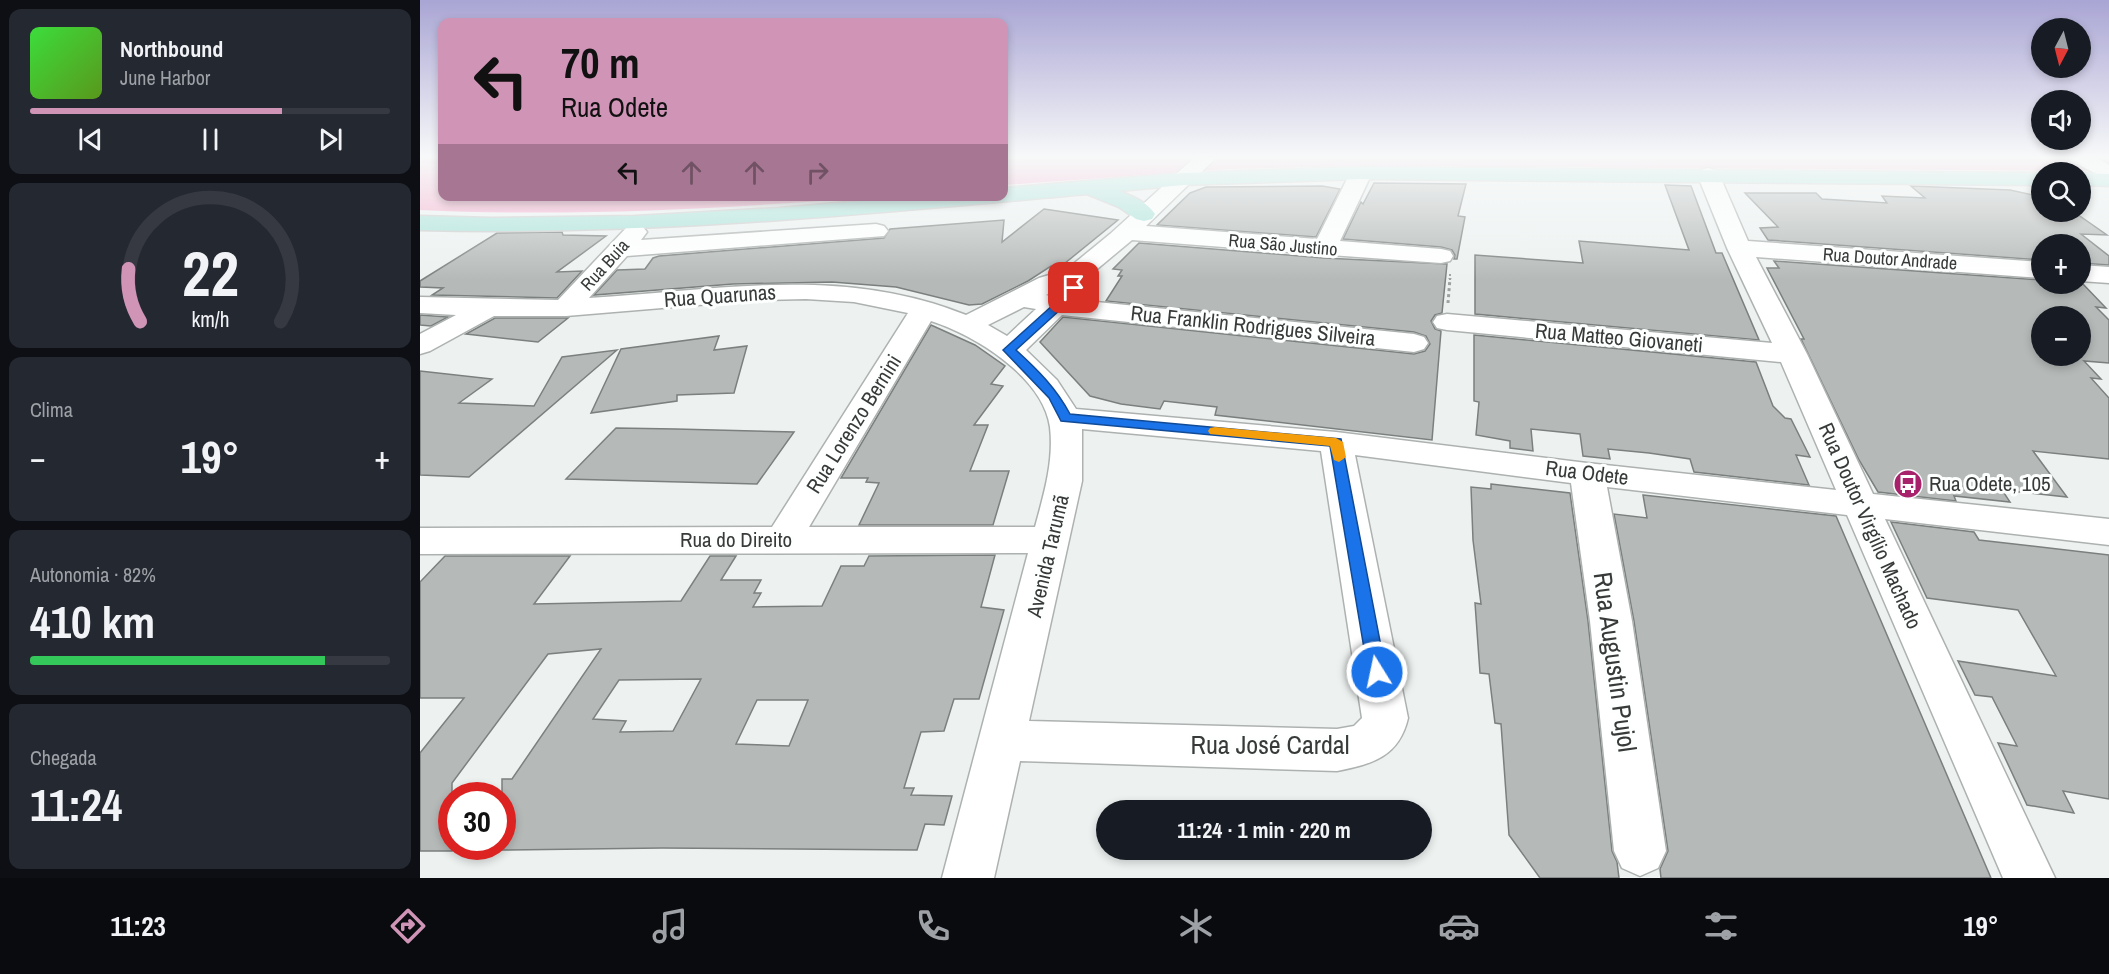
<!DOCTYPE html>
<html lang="pt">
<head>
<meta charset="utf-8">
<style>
  body { margin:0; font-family:"Archivo Narrow",sans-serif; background:#242831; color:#f1f3f6; height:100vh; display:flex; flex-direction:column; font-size:22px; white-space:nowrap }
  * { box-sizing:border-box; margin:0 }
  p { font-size:20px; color:#9ea1a6 }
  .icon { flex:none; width:33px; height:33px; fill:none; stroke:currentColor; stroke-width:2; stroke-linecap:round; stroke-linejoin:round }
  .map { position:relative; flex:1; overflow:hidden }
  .drawer { display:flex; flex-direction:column; gap:9px; padding:9px; background:#0d0f14; width:420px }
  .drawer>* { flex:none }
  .guide { position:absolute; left:18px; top:18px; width:570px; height:183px; border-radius:12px; box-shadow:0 3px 9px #0003; background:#d094b7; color:#111; overflow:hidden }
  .needle { width:39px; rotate:187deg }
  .tools { position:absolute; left:1611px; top:18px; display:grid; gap:12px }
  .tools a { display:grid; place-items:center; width:60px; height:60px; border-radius:50%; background:#171b24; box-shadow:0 3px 9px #0003; font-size:30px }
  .speed { position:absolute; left:18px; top:782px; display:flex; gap:12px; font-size:30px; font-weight:700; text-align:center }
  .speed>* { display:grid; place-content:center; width:78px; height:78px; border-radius:50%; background:#171b24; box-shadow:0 3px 9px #0003; line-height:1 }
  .speed .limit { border:9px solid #d22; background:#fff; color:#111 }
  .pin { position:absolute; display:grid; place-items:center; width:51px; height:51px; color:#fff; margin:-26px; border-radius:12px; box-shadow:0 3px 9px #0006 }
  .me { position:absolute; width:66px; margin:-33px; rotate:350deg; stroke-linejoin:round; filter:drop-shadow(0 0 4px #0008) }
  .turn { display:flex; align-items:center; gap:21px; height:126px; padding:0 24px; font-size:27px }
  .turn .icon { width:78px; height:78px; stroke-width:2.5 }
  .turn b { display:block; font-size:42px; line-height:51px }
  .lanes { display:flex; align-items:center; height:57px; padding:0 24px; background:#0003; justify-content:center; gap:30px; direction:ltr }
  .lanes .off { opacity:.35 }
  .big { font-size:45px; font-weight:700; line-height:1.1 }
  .drawer .widget { flex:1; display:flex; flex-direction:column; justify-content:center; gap:9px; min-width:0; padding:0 21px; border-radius:12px; background:#242831 }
  .drawer .dial { align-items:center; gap:0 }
  .dial svg { height:156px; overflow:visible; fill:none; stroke:#363941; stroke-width:7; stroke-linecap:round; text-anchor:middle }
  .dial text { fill:#f1f3f6; stroke:none }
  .song { display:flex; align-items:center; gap:18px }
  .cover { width:72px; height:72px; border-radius:9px; background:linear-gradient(135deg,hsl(120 70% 55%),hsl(90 70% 35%)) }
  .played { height:6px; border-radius:3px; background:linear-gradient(90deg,#d094b7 70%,#363941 70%) }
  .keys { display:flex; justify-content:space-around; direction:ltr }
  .heat { display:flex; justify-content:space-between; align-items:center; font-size:33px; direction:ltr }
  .charge { height:9px; border-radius:4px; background:linear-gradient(90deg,#34c759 82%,#363941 0) }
  .trip { position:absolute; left:676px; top:800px; width:336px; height:60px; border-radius:30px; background:#171b24; box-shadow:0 3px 9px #0003; font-weight:700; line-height:60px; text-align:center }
  .tab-bar { display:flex; height:96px; justify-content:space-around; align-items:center; background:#090b0e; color:#9ea1a6 }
  .tab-bar .icon { width:42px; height:42px }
  .tab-bar .current { color:#d094b7 }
  .tab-bar b { font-size:27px; color:#f1f3f6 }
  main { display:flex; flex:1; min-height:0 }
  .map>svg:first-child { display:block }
  .green { fill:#f4adcb }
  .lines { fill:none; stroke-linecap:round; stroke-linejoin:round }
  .stream { stroke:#ea8fb7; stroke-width:5 }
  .building { fill:#b5bab8; stroke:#7b807f; stroke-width:1.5; fill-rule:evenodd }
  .minor-casing { stroke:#adb2b1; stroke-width:3 }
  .major-casing { stroke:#cbcccc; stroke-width:3 }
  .path-far1 { stroke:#9ea2a1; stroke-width:2; stroke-dasharray:2 2; stroke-linecap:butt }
  .path { stroke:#9ea2a1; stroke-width:3; stroke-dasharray:3 3; stroke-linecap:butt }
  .minor { fill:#fff; fill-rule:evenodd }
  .major { fill:#a9e3d9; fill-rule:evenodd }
  .route { fill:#1a73e8; stroke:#114b97; stroke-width:1.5 }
  .slow { fill:#f59e0b }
  .labels { text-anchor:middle; stroke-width:6; stroke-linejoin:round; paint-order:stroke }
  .far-street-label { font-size:18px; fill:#383a3a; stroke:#fdfffe }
  .street-label { font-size:21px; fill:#383a3a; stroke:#fdfffe }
  .poi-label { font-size:21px; fill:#383a3a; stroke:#fdfffe; text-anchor:start }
  .near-street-label { font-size:26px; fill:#383a3a; stroke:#fdfffe }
</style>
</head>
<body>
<main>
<section class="drawer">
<div class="widget">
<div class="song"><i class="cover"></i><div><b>Northbound</b><p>June Harbor</p></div></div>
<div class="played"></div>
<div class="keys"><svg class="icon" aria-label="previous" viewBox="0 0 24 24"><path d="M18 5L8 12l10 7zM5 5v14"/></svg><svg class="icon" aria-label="pause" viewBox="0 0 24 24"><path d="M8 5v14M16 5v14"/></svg><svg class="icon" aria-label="next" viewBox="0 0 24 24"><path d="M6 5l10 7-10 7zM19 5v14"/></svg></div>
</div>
<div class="widget dial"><svg viewBox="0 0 100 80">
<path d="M14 69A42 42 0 1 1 86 69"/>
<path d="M14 69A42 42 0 0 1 8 42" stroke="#d094b7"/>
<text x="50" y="56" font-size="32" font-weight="700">22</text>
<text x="50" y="72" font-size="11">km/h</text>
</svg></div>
<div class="widget"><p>Clima</p>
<div class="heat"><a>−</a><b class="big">19°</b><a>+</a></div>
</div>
<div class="widget"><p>Autonomia · 82%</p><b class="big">410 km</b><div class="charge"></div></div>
<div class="widget"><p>Chegada</p><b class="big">11:24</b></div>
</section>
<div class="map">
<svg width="1689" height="878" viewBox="0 0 1689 878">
  <rect width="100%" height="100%" fill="#edf2f1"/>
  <g class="green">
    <path d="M0,157h22v39l429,1c-150,12 -300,20 -451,13z"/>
    <polygon points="584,157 1689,157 1689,171 936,166 808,169 584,185"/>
  </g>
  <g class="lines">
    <polyline class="stream" points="0,160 22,162"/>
  </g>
  <g class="building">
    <polygon points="954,183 1046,184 1038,216 1045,217 1037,259 1034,259 1035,255 1032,250 1021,247 923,239 941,202 943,204"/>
    <polygon points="1245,185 1271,186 1296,253 1302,253 1339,340 1055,314 1055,255 1163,263 1159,241 1269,250"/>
    <polygon points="902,186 920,189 896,237 737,225 770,193 786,187"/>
    <polygon points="1491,186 1590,190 1622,197 1622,212 1654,212 1687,235 1661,234 1689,256 1689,265 1660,263 1660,244 1622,244 1622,260 1348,240 1340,228 1358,227 1325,193 1396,193 1402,199 1467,203 1462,196 1505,198"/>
    <polygon points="624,209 698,220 639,268 631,266 608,281 562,304 549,305 476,287 412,282 313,284 174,295 197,270 225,269 233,258 239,256 464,238 470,229 584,220 582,242"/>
    <polygon points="142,232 143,235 186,236 137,272 162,271 137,298 12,295 23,288 0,287 0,281 77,233"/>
    <polygon points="719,243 904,258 1027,264 1022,313 1015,315 1011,321 1015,329 1021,331 1012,440 795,415 797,407 744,401 740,409 701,404 670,396 620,342 643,317 994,354 1005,351 1010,344 1006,336 994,332 686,301 702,276 698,276 702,270 693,269"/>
    <path d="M1354,261l268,19v4l40,-1 24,25 -10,-1 13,13v43l-25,-2 17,18 -10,-1 18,20v61l-76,-8 34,46 -65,-7 8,12 -56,-6 2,5 -78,-9 -19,-32 -58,-121h3l-37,-71h12zM1622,316h38v40h-38z"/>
    <polygon points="0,315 28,317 11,326 0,325"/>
    <polygon points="75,318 148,318 118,342 46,334"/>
    <polygon points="511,325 555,345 585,366 571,384 583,386 554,425 568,425 550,471 589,471 573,525 439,525 459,483 446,482 448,478 421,478"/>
    <polygon points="1054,335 1336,362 1353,406 1365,418 1371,419 1390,457 1376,455 1389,485 1274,472 1270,459 1229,453 1188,449 1190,459 1163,456 1160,434 1111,429 1113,451 1090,448 1090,441 1056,435 1059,402 1054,401"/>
    <polygon points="299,336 294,350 327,346 314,393 257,395 257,401 171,413 201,349"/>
    <polygon points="197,350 49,477 0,475 0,371 72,379 39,403 114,406 142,357"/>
    <polygon points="196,428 256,429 374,432 337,484 146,479"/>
    <polygon points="1071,484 1150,493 1168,621 1192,851 1197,862 1199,878 1120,878 1089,835 1081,724 1075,723 1069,674 1060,673 1055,603 1061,604 1053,540 1051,487 1071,489"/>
    <polygon points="1223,495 1416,516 1571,878 1241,878 1240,869 1248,851 1214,621 1194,514 1227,518"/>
    <polygon points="1471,522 1554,532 1559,540 1689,555 1689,799 1643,791 1654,813 1607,805 1578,743 1597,746 1572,697 1555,695 1538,661 1636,676 1598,610 1507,598"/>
    <path d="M575,555l-14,52 23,3 -25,89h-25l-10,32 -23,1 -17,56h10l-3,7 41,1 -8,29 -19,-1 -8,26 -255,-2 -160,2v-71h10l89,-130 -53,5 -96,129v68h-32v-98l44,-55h-44v-116l25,-26h125l-36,48 147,-3 29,-45h26l-15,24h40l-7,13h7l-8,14 69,-1 19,-40h23l5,-10zM281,679l-28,52 -53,1 6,-11 -33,-2 26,-39zM337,700h51l-19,46 -53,-2z"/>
  </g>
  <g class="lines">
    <g class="minor-casing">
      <g id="minor">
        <path d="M775,157h22l-71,69 171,13 33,-66 4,-4 7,-2 7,2 4,4 -32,68 101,8 9,2 3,5 -3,5 -9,2 -111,-8 -6,1 -9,-2 -183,-14 -48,40 -14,5 8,2 4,6 -5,7 337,34 10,3 4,6 -4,6 -10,3 -352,-37 -36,35 31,30 19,29 260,23 251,31 249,27 -55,-128 -334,-32 -10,-2 -4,-6 4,-6 10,-2 325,29 -45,-95 -30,-74 4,-4 7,-2 7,2 4,4 29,67 294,21v16l-286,-21 51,97 66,140 236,25v26l-224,-26 170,359h-52l-156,-363 -240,-28 25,134 34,230 -8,17 -18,8 -18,-8 -8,-17 -24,-230 -19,-138 -216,-28 53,263c-9,39 -36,46 -71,53l-317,-10 -26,117h-52l86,-325 -608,1v-26l352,-1 136,-214 -54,-11 -48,-3 -48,1 -192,16h-72l-64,35 -10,3v-20l36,-19 -36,-2v-16l138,3 69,-73 8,-2 8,2 4,5 -6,8 235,-16 8,2 4,5 -4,5 -257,20 -38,42c130,-8 253,-33 377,17l73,-37 27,-8 44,-36zM637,290l-7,6 -4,-1zM604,307l12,2 -29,27 -19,-11zM511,321c44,14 112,56 119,106 4,34 -6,67 -15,100h-226zM662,429l239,22 41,267 -8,8 -17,3 -308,-8 53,-240z"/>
        <polygon points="1648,157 1674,157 1689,165 1689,180 1651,161"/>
        <polygon points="1660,265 1689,267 1689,283 1660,281"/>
      </g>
    </g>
    <g class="major-casing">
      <g id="major">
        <path d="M941,167l681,6v12l-681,-6 -178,6 -64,6c13,5 28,11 36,23l-3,5 -8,2 -8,-2 -17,-12 -32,-13c-223,20 -442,42 -667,36v-14l71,2 144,-2 144,-8 140,-12h85v-8l179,-15z"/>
        <polygon points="1660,173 1689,174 1689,186 1660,185"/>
      </g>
    </g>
    <polyline class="path-far1" points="1030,280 1030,274"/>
    <polyline class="path" points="1028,303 1030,278"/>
    <use href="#minor" class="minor"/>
    <use href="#major" class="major"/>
  </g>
  <linearGradient id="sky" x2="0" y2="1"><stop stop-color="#a9a5d4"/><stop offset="0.56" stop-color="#f7f9f9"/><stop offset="1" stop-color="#f7f9f9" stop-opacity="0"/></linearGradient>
  <rect width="1689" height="280" fill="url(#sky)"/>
  <path class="route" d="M654,284l5,4 -18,21 -45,41c22,20 40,38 54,64l271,25 45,233 -3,5 -6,3 -6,-3 -3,-5 -38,-226 -269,-25 -12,-23 -46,-48 51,-46 16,-19z"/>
  <polygon class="slow" points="795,427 916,438 923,442 926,457 919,462 914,460 910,446 790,434 788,431 790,428"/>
  <defs>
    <g id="bus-disc" transform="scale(1.5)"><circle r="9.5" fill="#a7216b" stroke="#fdfffe"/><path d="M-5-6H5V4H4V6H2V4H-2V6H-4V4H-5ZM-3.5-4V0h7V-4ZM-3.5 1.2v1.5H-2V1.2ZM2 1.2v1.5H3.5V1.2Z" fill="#fff"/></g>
  </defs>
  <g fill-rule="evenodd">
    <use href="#bus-disc" x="1488" y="484"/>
  </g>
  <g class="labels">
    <g class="far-street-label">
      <text transform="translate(863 245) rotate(5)" y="6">Rua São Justino</text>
      <text transform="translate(1470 259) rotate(4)" y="6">Rua Doutor Andrade</text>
      <text transform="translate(185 265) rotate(-48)" y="6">Rua Buia</text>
    </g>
    <g class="street-label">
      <text transform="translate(300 296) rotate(-4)" y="7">Rua Quarunas</text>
      <text transform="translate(833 326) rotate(6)" y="7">Rua Franklin Rodrigues Silveira</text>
      <text transform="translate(1199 338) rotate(5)" y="7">Rua Matteo Giovaneti</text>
      <text transform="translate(434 424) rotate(-58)" y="7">Rua Lorenzo Bernini</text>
      <text transform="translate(1167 473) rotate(7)" y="7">Rua Odete</text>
      <text transform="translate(1450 526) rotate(66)" y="7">Rua Doutor Virgílio Machado</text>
      <text x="316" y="547">Rua do Direito</text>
      <text transform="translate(628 556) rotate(-77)" y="7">Avenida Tarumã</text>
    </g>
    <g class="poi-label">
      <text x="1509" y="491">Rua Odete, 105</text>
    </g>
    <g class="near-street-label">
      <text transform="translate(1195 662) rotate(82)" y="9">Rua Augustin Pujol</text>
      <text x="850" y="754">Rua José Cardal</text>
    </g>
  </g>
</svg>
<div class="tools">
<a><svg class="needle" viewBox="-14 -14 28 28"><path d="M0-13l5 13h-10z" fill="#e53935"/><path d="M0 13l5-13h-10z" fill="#9ea1a6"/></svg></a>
<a><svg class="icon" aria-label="sound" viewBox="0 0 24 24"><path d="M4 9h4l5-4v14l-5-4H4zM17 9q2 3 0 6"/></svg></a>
<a><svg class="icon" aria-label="search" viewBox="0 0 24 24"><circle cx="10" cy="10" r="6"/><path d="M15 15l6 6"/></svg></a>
<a>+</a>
<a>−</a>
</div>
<div class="speed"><div class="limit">30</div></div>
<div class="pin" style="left:654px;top:288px;background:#d93025"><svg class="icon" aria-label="arrive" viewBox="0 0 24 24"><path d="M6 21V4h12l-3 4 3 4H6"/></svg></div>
<svg class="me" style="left:957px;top:672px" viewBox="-20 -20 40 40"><circle r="17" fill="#1a73e8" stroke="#fff" stroke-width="3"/><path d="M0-11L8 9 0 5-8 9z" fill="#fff"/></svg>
<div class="trip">11:24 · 1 min · 220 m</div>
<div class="guide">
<div class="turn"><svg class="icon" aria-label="left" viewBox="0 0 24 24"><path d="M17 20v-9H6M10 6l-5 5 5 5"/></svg><div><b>70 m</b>Rua Odete</div></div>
<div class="lanes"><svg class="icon" aria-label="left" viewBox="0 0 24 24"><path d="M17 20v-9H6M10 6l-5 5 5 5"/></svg><svg class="icon off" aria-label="ahead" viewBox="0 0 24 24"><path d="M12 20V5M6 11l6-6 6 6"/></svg><svg class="icon off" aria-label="ahead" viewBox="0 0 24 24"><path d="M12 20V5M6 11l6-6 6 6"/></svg><svg class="icon off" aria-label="right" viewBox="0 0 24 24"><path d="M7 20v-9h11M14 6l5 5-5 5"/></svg></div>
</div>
</div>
</main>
<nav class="tab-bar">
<b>11:23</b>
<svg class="icon current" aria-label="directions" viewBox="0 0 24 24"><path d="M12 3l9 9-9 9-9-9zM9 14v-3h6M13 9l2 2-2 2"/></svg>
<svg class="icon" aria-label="music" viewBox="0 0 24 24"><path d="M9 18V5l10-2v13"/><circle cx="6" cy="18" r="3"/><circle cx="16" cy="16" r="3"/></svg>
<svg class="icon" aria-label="phone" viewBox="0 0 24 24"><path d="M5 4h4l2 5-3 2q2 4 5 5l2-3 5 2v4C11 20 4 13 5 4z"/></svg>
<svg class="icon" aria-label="climate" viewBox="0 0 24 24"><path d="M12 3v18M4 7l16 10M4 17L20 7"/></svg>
<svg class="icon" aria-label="car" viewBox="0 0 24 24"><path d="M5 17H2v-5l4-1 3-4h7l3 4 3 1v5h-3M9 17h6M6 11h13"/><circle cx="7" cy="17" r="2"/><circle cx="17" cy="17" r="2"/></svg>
<svg class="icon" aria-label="filters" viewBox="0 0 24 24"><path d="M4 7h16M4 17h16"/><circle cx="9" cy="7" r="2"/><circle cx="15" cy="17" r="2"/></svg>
<b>19°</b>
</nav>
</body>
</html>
